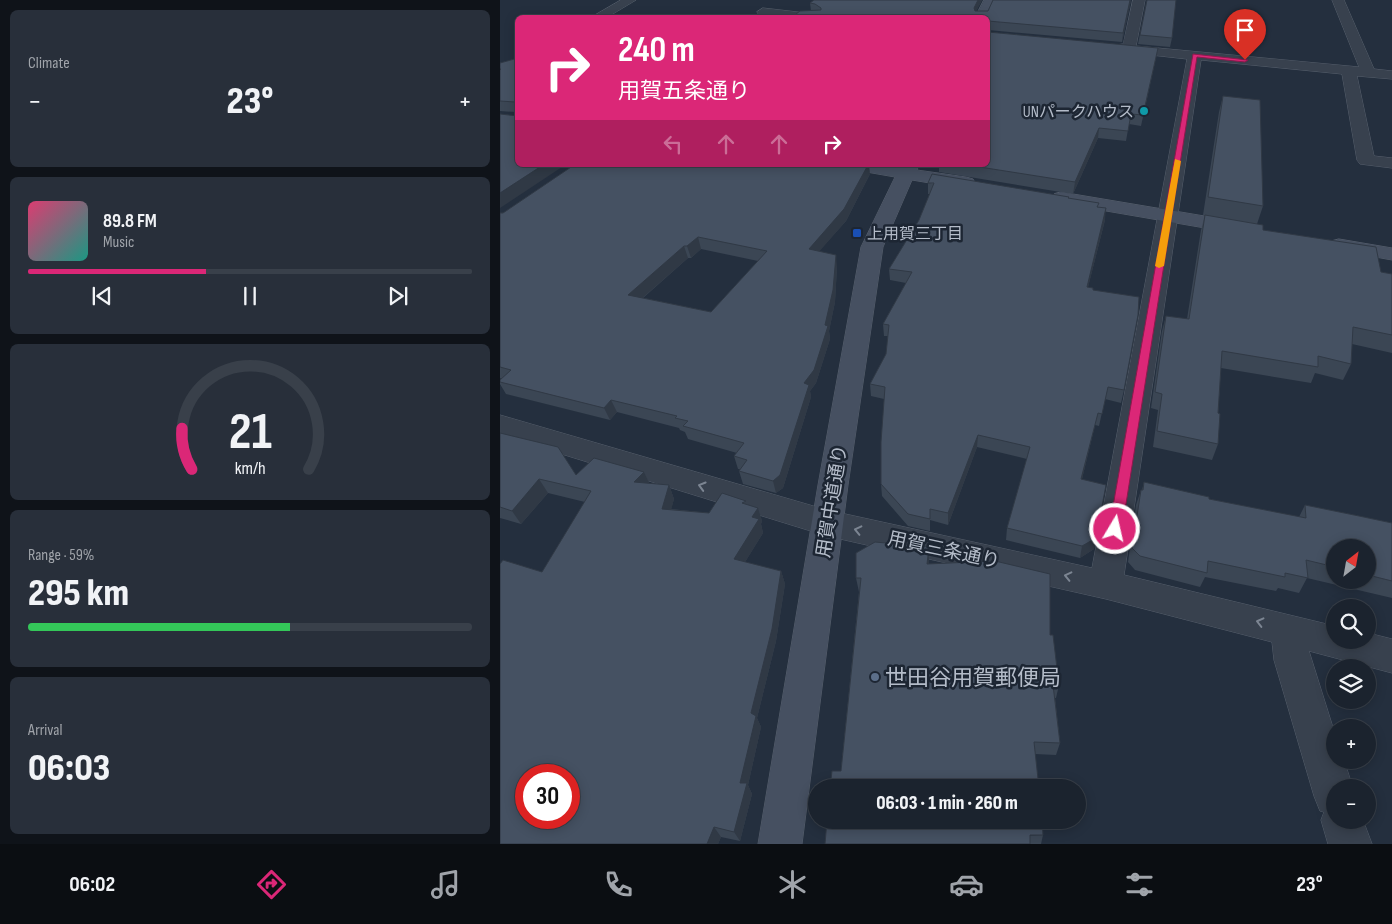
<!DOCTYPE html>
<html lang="en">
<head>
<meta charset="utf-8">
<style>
  body { margin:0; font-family:"Sofia Sans Condensed","Noto Sans JP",sans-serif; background:#282f3a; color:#f1f3f6; height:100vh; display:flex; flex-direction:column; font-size:19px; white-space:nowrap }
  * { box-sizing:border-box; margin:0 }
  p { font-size:16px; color:#a0a4aa }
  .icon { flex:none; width:28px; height:28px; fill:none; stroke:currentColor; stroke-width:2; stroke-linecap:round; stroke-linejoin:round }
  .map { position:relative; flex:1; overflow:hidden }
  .panel { display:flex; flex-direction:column; gap:10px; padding:10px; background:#0f1319; width:500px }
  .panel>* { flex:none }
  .hud { position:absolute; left:15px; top:15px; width:475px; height:152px; border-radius:8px; box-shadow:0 2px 12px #0003,0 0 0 1px #39404a; background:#db2777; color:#fff; overflow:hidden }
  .needle { width:32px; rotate:31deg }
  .buttons { position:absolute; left:826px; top:539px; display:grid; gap:10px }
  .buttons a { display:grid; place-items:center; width:50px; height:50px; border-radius:50%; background:#1b232e; box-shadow:0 2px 12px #0003,0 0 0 1px #39404a; font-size:25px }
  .speed { position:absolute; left:15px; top:764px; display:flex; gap:10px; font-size:25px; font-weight:700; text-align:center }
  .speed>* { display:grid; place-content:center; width:65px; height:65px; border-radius:50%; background:#1b232e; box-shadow:0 2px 12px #0003,0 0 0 1px #39404a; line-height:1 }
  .speed .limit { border:8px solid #d22; background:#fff; color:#111 }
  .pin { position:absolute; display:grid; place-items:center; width:42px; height:42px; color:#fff; margin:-51px -21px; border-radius:50% 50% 50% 0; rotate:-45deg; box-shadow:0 0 5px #0007 }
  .pin .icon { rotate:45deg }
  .me { position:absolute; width:55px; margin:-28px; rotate:9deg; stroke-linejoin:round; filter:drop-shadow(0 0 4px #0008) }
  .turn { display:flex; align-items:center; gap:18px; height:105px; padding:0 20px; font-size:22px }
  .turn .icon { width:65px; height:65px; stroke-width:2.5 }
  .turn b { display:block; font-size:35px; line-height:42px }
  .lanes { display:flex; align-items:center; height:48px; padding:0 20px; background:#0003; justify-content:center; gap:25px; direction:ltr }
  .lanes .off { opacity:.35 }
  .big { font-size:38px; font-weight:800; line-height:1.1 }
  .panel .tile { flex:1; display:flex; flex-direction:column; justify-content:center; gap:8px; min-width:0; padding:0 18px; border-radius:8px; background:#282f3a }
  .panel .dial { align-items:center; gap:0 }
  .dial svg { height:130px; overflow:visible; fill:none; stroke:#39404a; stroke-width:7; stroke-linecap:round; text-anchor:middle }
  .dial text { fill:#f1f3f6; stroke:none }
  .song { display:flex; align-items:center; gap:15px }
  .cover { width:60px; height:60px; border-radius:8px; background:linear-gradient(135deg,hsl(340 70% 55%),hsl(170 70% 35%)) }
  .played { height:5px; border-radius:2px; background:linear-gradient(90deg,#db2777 40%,#39404a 40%) }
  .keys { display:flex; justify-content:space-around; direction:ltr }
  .heat { display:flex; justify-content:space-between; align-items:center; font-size:28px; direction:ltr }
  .charge { height:8px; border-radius:4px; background:linear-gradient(90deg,#34c759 59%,#39404a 0) }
  .trip { position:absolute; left:308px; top:779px; width:278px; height:50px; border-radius:25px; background:#1b232e; box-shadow:0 2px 12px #0003,0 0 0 1px #39404a; font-weight:800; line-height:50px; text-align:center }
  .tabs { display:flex; height:80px; justify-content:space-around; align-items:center; background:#0b0e12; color:#a0a4aa }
  .tabs .icon { width:35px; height:35px }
  .tabs .active { color:#db2777 }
  .tabs b { font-size:22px; color:#f1f3f6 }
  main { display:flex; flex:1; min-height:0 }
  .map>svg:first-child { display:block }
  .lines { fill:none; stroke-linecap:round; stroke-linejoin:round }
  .street-casing { stroke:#565f6c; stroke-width:1 }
  .secondary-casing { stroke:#565f6c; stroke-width:1 }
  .street { fill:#38414e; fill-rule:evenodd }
  .secondary { fill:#465061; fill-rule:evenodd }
  .wall { fill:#3b4654; fill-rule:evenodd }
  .shaded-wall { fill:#303945 }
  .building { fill:#455162; stroke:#303945; fill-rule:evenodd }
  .oneway { stroke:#7c8592 }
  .route { fill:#db2777; stroke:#8e194d }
  .slow { fill:#f59e0b }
  .culture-dot { fill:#0f9aa8; stroke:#1d2633; stroke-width:2 }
  .transit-dot { fill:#1a4fb4; stroke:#1d2633; stroke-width:2 }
  .service-dot { fill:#5c6f8a; stroke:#1d2633; stroke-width:2 }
  .labels { text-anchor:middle; stroke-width:5; stroke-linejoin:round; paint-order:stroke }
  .far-poi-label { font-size:16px; fill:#b4bcc9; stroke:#1d2633; text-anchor:end }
  .street-label { font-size:19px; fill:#b4bcc9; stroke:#1d2633 }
  .near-poi-label { font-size:22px; fill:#b4bcc9; stroke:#1d2633; text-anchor:start }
</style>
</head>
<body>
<main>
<section class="panel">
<div class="tile"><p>Climate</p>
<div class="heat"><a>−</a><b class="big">23°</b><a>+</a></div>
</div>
<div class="tile">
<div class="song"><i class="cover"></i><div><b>89.8 FM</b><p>Music</p></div></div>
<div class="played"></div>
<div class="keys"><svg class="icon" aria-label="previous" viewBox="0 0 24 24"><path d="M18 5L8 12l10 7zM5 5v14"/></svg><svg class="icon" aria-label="pause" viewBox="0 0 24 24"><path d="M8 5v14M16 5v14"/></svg><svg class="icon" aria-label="next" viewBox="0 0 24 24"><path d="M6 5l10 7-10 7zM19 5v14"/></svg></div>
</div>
<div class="tile dial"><svg viewBox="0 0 100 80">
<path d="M14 69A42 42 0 1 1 86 69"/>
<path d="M14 69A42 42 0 0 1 8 44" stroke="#db2777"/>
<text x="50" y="56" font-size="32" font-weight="700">21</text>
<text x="50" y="72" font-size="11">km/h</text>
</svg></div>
<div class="tile"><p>Range · 59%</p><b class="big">295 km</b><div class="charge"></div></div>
<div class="tile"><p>Arrival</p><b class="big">06:03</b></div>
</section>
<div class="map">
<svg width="892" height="844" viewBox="0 0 892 844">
  <rect width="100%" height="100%" fill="#242f3e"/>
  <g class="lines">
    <g class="street-casing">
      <g id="street">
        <polygon points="121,0 136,0 106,18 90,18"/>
        <polygon points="633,0 645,0 636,46 859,67 832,0 844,0 874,69 892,71 892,79 857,76 874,156 892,158 892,168 860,164 857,160 842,74 701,60 624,575 835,626 835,640 868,640 868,633 892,639 892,673 809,651 835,734 835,760 844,760 853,788 835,788 835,820 863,820 872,844 828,844 821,820 824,812 820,811 814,796 774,660 772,642 606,599 327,536 0,435 0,415 327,510 592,568 687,59 615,51 613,48 615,45 623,44"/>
        <polygon points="263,8 315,14 321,18 278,18 259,15 257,12"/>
      </g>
    </g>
    <g class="secondary-casing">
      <g id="secondary">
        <polygon points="484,0 496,0 488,18 475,18"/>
        <polygon points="346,165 400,167 401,165 419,165 417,170 466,177 473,179 475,183 473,187 466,189 412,180 383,247 348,485 302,844 258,844 318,485 361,247 395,177 355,170 349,169"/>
        <polygon points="561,192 740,222 747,224 750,228 747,232 740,234 554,202 551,198 554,194"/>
        <polygon points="839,239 892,248 892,260 832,249 829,245 832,241"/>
      </g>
    </g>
    <use href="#street" class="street"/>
    <use href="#secondary" class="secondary"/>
  </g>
  <g class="wall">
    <polygon points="314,0 482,0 476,11 488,11 631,0 622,42 488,30 488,18 311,11 310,3"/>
    <polygon points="647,0 672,38 670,47 638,44"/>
    <polygon points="488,32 658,48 641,126 629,124 626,141 598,138 573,194 439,172 439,167 430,166 430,165 488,165"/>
    <polygon points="18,58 17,116 16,112 0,111 0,63"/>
    <polygon points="723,96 763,206 757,224 763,230 881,272 892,274 892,353 852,344 851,364 843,380 815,373 811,383 721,368 718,413 718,444 712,460 653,447 658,410 651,408 662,331 666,316 687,319 701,230 705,215 703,215 719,112"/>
    <path d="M370,174l-24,47 -27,30 18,16 -2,35 -6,29 1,8 -14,44 -6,8 1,6 -28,91 -7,5 -33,-9 -4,-13 1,-2h-2l-4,-13 3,-3 -49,-14 -3,-7 -5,-2 -1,-2 -62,-16 -7,8 -104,-26 -6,-10v-4l2,-1 -2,-1v-165zM201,249l57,12 -47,51 -68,-14 45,-40h3z"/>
    <polygon points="428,183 568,199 598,207 605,220 588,287 593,290 624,390 621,403 605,399 599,426 595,425 582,479 596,538 594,549 580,558 506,540 507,528 527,459 477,447 448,525 430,520 430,531 408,526 382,496 381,484 384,399 371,396 370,384 386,354 388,336 384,336 383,324 406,283 390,280 389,269 419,220 430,194 428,194"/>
    <polygon points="0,433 76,475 144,472 149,483 169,485 174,499 171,509 209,513 247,505 258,508 262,521 261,524 263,533 245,562 281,571 285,584 276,641 257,718 261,727 248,785 252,794 240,841 221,837 218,844 42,572 85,502 48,493 21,524 0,518"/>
    <path d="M644,482l65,17 90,18 6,-12 87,18v75l-85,-20 -8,15 -21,-5 -2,3 -71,-14 -5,10 -65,-17 -7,-8 8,-57 5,-15h1zM835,548h33v32h-33z"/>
    <polygon points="429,547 429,564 550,635 559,685 556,698 555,698 560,743 556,755 535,754 341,771 359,592 356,578"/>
    <polygon points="543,835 541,844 325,844"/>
  </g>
  <g class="shaded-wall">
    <polygon points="478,0 482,0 473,17 474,8"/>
    <polygon points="630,0 631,0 622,42 623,33"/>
    <polygon points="599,128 598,138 573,194 575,182"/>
    <polygon points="43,165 65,165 0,208 0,193"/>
    <polygon points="368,165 369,165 370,174 346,221 310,262 309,249"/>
    <polygon points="606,208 605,220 585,299 587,287"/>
    <polygon points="198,237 201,249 191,258 187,246"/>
    <polygon points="184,246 188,258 132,307 128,295"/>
    <polygon points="336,255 337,267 335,302 329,331 330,339 316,383 310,391 311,397 283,488 276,493 273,481 304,383 325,325"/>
    <polygon points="111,400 117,412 110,420 104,408"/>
    <polygon points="598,413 595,425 579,491 581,479"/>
    <polygon points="478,435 477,447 448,525 448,513"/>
    <polygon points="144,472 150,485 134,482"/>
    <polygon points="39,479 48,493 21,524 12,511"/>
    <polygon points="169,485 174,499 168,522 162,509"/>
    <polygon points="258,508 262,521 261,524 263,533 239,572 234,559 252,517"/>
    <polygon points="596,538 594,549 580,558 582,546"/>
    <polygon points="429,547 429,561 428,578 427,564"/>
    <polygon points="281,571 285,584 276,641 257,718 261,727 248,785 252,794 240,841 234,832 240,783 251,713"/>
    <polygon points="214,827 221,837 218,844 207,844"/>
  </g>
  <g class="building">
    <polygon points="314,0 478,0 474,8 475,11 488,11 493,0 630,0 623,33 488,21 488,18 291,18 300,11 321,10 321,8 315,4 310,3"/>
    <polygon points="647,0 676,0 672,38 640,35"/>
    <polygon points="488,31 488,32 658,48 643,115 631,114 628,131 599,128 575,182 467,165 488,165"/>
    <polygon points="18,58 18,112 16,113 15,102 0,101 0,70 1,69 0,69 0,63"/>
    <polygon points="723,96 760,100 763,206 708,197"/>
    <polygon points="0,114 18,116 18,165 43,165 0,193"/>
    <path d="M74,165h294l-24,44 -35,40 27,6 -3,35 -8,35 3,1 -14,44 -10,13 5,2 -29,90 -7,6 -34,-10 8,-11 -13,-4 10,-13 -61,-17 5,-5 -13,-3 2,-2 -66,-16 -7,8 -104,-26v-2l11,-10 -11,-3v-154h3zM198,237l69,14 -56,61 -83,-17 56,-49h3z"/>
    <polygon points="432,174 569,197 568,198 599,203 597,207 606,208 587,287 593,288 593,290 639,297 638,315 624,390 608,387 602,414 598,413 581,479 606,485 596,538 582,546 507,528 530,447 478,435 448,513 430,509 430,519 408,514 381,484 381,442 385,387 370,384 386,354 389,325 383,324 412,272 389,269 419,220 434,183 428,183"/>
    <polygon points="705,215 763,225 763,230 876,247 881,272 892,274 892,335 853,327 851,364 818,356 818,367 722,351 718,413 720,414 718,444 657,431 662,394 655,392 666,316 689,319"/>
    <path d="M0,433l58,14 18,28 18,-17 50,14 -10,10 35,3 -7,24 47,4 13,-20 24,8 -4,2 16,5 -6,9 7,2 -25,40 47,12 -9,58 -21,84 5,3 -16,67h7l-13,49 -20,-5 -7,17h-207v-280l3,-4 39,12 49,-81 -52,-12 -27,32 -12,-4zM26,775h43v43h-43z"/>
    <polygon points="644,482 709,497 709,499 806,518 805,505 859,516 892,523 892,581 868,575 868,548 835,548 835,567 806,560 808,578 785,573 785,577 708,561 707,573 640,556 632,548 641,490 643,490"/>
    <polygon points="375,542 429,547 427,564 495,561 550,574 550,635 553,635 559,685 553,685 560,743 534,742 539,788 330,788 332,771 341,771 361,578 356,578 356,553"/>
    <polygon points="327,820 542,820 543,835 530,835 530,844 325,844"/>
  </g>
  <defs><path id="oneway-chevron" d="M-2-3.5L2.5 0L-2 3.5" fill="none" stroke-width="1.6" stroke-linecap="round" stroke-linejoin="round" transform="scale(1.25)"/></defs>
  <g class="oneway">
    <use href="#oneway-chevron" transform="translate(202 486) rotate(-164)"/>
    <use href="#oneway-chevron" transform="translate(358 530) rotate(-167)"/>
    <use href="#oneway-chevron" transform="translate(568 576) rotate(-167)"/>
    <use href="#oneway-chevron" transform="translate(760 622) rotate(-166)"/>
  </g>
  <polygon class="route" points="693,54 748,60 745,62 697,57 622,529 620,533 615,534 611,533 609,529"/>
  <polygon class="slow" points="675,159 681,161 664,266 659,268 655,266"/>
  <circle class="culture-dot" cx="644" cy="111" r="5"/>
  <rect class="transit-dot" x="352" y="228" width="10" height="10" rx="2.5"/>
  <circle class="service-dot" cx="375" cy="677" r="5"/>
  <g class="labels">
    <g class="far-poi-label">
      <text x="634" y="117">UNパークハウス</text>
      <text x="367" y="239" text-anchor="start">上用賀三丁目</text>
    </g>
    <g class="street-label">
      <text transform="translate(331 501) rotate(-81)" y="7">用賀中道通り</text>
      <text transform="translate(444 549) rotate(12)" y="7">用賀三条通り</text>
    </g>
    <g class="near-poi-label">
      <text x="385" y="685">世田谷用賀郵便局</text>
    </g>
  </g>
</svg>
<div class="buttons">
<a><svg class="needle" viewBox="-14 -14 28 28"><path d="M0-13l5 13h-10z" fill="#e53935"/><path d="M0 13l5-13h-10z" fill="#a0a4aa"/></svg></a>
<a><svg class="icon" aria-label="search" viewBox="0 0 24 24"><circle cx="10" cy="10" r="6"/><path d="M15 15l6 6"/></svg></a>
<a><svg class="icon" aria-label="layers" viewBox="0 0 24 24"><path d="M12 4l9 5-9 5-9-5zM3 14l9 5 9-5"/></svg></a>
<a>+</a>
<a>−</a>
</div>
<div class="speed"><div class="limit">30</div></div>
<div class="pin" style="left:745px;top:60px;background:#d93025"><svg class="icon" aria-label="arrive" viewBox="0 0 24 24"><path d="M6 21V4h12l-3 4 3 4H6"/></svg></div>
<svg class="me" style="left:615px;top:529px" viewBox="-20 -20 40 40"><circle r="17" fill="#db2777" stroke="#fff" stroke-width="3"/><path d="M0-11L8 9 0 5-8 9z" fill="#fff"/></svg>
<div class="trip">06:03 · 1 min · 260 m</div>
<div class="hud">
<div class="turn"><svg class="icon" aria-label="right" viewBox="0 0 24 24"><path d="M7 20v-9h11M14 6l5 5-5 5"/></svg><div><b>240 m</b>用賀五条通り</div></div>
<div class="lanes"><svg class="icon off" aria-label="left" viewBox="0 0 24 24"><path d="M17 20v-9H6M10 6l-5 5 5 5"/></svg><svg class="icon off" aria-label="ahead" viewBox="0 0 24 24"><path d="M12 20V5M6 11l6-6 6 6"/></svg><svg class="icon off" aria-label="ahead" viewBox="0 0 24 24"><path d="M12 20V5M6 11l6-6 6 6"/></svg><svg class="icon" aria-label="right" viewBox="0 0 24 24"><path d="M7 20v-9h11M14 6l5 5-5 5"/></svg></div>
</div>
</div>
</main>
<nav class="tabs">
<b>06:02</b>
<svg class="icon active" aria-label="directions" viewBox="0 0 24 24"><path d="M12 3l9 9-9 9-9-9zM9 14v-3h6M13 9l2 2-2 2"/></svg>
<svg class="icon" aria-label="music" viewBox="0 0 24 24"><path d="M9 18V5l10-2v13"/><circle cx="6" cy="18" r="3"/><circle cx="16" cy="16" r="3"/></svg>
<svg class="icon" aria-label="phone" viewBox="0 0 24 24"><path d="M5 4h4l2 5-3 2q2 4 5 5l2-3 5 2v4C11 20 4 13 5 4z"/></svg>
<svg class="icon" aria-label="climate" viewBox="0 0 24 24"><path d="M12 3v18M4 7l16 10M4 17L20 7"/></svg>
<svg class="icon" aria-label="car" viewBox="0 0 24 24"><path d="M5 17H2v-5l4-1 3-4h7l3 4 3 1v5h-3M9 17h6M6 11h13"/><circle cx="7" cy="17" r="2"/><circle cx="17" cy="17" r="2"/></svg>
<svg class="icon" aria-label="filters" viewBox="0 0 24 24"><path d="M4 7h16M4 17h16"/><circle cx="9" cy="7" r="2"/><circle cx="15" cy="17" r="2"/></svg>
<b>23°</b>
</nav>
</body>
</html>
